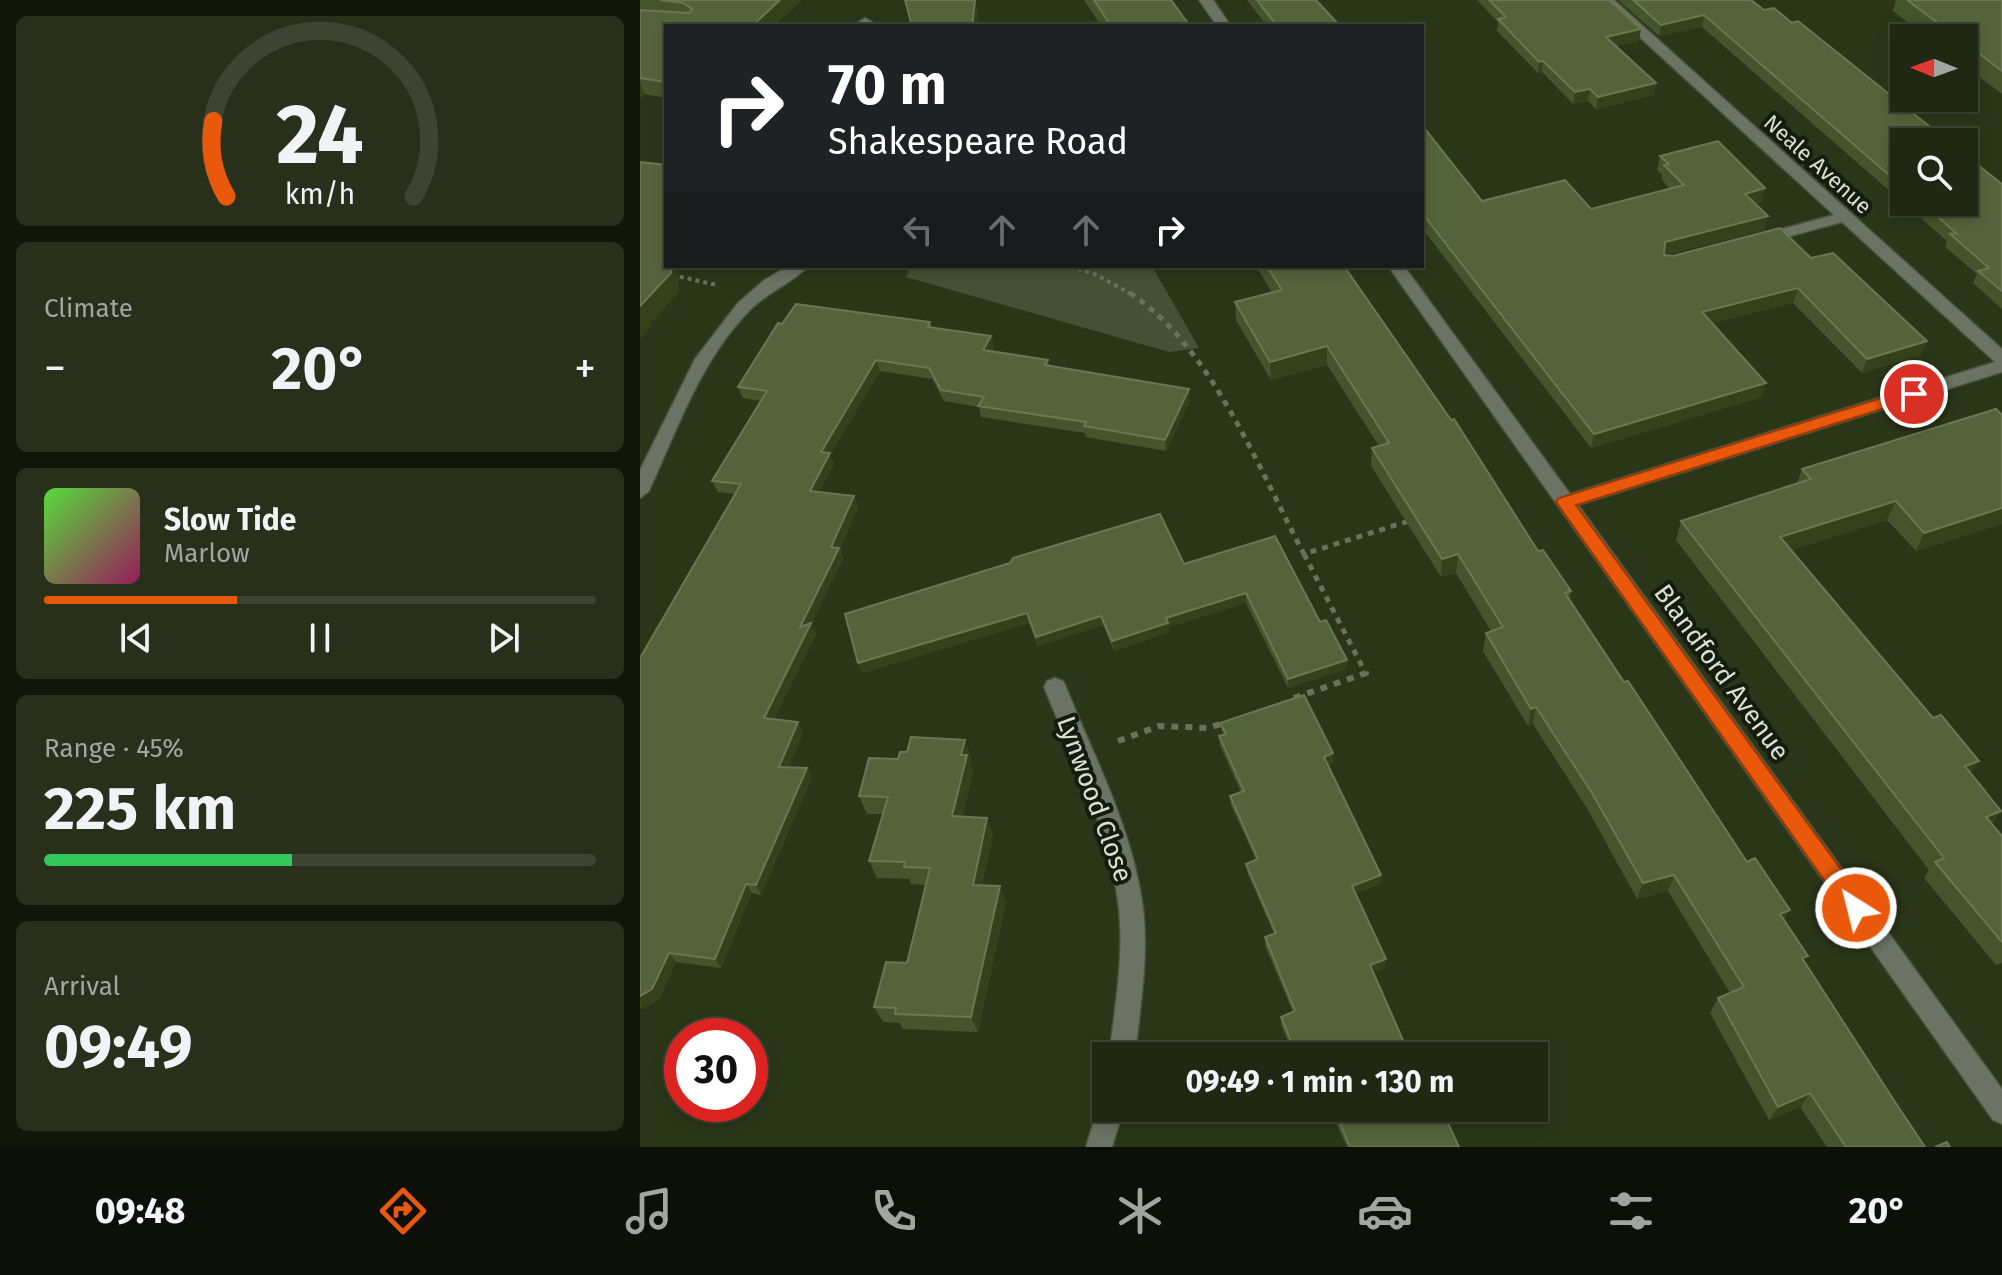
<!DOCTYPE html>
<html lang="en">
<head>
<meta charset="utf-8">
<style>
  body { margin:0; font-family:"Fira Sans",sans-serif; background:#28301c; color:#f1f3f6; height:100vh; display:flex; flex-direction:column; font-size:30px; white-space:nowrap }
  * { box-sizing:border-box; margin:0 }
  p { font-size:26px; color:#a2a6a0 }
  .icon { flex:none; width:44px; height:44px; fill:none; stroke:currentColor; stroke-width:2; stroke-linecap:round; stroke-linejoin:round }
  .map { position:relative; flex:1; overflow:hidden }
  .panel { display:flex; flex-direction:column; gap:16px; padding:16px; background:#12160a; width:640px }
  .panel>* { flex:none }
  .guide { position:absolute; left:24px; top:24px; width:760px; height:244px; border-radius:0px; box-shadow:0 4px 12px #0003,0 0 0 2px #3d4433; background:#202124; color:#fff; overflow:hidden }
  .needle { width:52px; rotate:271deg }
  .fabs { position:absolute; left:1250px; top:24px; display:grid; gap:16px }
  .fabs a { display:grid; place-items:center; width:88px; height:88px; border-radius:0px; background:#202813; box-shadow:0 4px 12px #0003,0 0 0 2px #3d4433; font-size:40px }
  .speed { position:absolute; left:24px; top:1018px; display:flex; gap:16px; font-size:40px; font-weight:700; text-align:center }
  .speed>* { display:grid; place-content:center; width:104px; height:104px; border-radius:50%; background:#202813; box-shadow:0 4px 12px #0003,0 0 0 2px #3d4433; line-height:1 }
  .speed .limit { border:12px solid #d22; background:#fff; color:#111 }
  .pin { position:absolute; display:grid; place-items:center; width:68px; height:68px; color:#fff; margin:-34px; border:4px solid #fff; border-radius:50%; box-shadow:0 2px 8px #0007 }
  .me { position:absolute; width:88px; margin:-44px; rotate:324deg; stroke-linejoin:round; filter:drop-shadow(0 0 6px #0008) }
  .turn { display:flex; align-items:center; gap:28px; height:168px; padding:0 32px; font-size:36px }
  .turn .icon { width:104px; height:104px; stroke-width:2.5 }
  .turn b { display:block; font-size:56px; line-height:68px }
  .lanes { display:flex; align-items:center; height:76px; padding:0 32px; background:#0003; justify-content:center; gap:40px; direction:ltr }
  .lanes .off { opacity:.35 }
  .big { font-size:60px; font-weight:700; line-height:1.1 }
  .panel .card { flex:1; display:flex; flex-direction:column; justify-content:center; gap:12px; min-width:0; padding:0 28px; border-radius:12px; background:#28301c }
  .panel .dial { align-items:center; gap:0 }
  .dial svg { height:208px; overflow:visible; fill:none; stroke:#3d4433; stroke-width:7; stroke-linecap:round; text-anchor:middle }
  .dial text { fill:#f1f3f6; stroke:none }
  .song { display:flex; align-items:center; gap:24px }
  .cover { width:96px; height:96px; border-radius:12px; background:linear-gradient(135deg,hsl(110 70% 55%),hsl(330 70% 35%)) }
  .played { height:8px; border-radius:4px; background:linear-gradient(90deg,#ea580c 35%,#3d4433 35%) }
  .keys { display:flex; justify-content:space-around; direction:ltr }
  .heat { display:flex; justify-content:space-between; align-items:center; font-size:44px; direction:ltr }
  .charge { height:12px; border-radius:6px; background:linear-gradient(90deg,#34c759 45%,#3d4433 0) }
  .trip { position:absolute; left:452px; top:1042px; width:456px; height:80px; border-radius:0px; background:#202813; box-shadow:0 4px 12px #0003,0 0 0 2px #3d4433; font-weight:700; line-height:80px; text-align:center }
  .tab-bar { display:flex; height:128px; justify-content:space-around; align-items:center; background:#0d1008; color:#a2a6a0 }
  .tab-bar .icon { width:56px; height:56px }
  .tab-bar .active { color:#ea580c }
  .tab-bar b { font-size:36px; color:#f1f3f6 }
  main { display:flex; flex:1; min-height:0 }
  .map>svg:first-child { display:block }
  .green { fill:#455035 }
  .lines { fill:none; stroke-linecap:round; stroke-linejoin:round }
  .minor-casing { stroke:#475136; stroke-width:3 }
  .path-far2 { stroke:#697259; stroke-width:4; stroke-dasharray:4 4; stroke-linecap:butt }
  .path-far1 { stroke:#697259; stroke-width:5; stroke-dasharray:6 6; stroke-linecap:butt }
  .path { stroke:#697259; stroke-width:6; stroke-dasharray:7 7; stroke-linecap:butt }
  .minor { fill:#6c7264; fill-rule:evenodd }
  .wall { fill:#45542a }
  .shaded-wall { fill:#34411b }
  .building { fill:#55633b; stroke:#6a7753; stroke-width:2 }
  .route { fill:#ea580c; stroke:#983908; stroke-width:2 }
  .labels { text-anchor:middle; stroke-width:8; stroke-linejoin:round; paint-order:stroke }
  .far-street-label { font-size:22px; fill:#dae1d0; stroke:#161b0f }
  .street-label { font-size:26px; fill:#dae1d0; stroke:#161b0f }
</style>
</head>
<body>
<main>
<section class="panel">
<div class="card dial"><svg viewBox="0 0 100 80">
<path d="M14 69A42 42 0 1 1 86 69"/>
<path d="M14 69A42 42 0 0 1 9 40" stroke="#ea580c"/>
<text x="50" y="56" font-size="32" font-weight="700">24</text>
<text x="50" y="72" font-size="11">km/h</text>
</svg></div>
<div class="card"><p>Climate</p>
<div class="heat"><a>−</a><b class="big">20°</b><a>+</a></div>
</div>
<div class="card">
<div class="song"><i class="cover"></i><div><b>Slow Tide</b><p>Marlow</p></div></div>
<div class="played"></div>
<div class="keys"><svg class="icon" aria-label="previous" viewBox="0 0 24 24"><path d="M18 5L8 12l10 7zM5 5v14"/></svg><svg class="icon" aria-label="pause" viewBox="0 0 24 24"><path d="M8 5v14M16 5v14"/></svg><svg class="icon" aria-label="next" viewBox="0 0 24 24"><path d="M6 5l10 7-10 7zM19 5v14"/></svg></div>
</div>
<div class="card"><p>Range · 45%</p><b class="big">225 km</b><div class="charge"></div></div>
<div class="card"><p>Arrival</p><b class="big">09:49</b></div>
</section>
<div class="map">
<svg width="1362" height="1147" viewBox="0 0 1362 1147">
  <rect width="100%" height="100%" fill="#2b3619"/>
  <polygon class="green" points="271,266 512,266 559,348 529,352 266,277"/>
  <g class="lines">
    <g class="minor-casing">
      <g id="minor">
        <polygon points="559,0 573,0 591,26 577,26"/>
        <polygon points="959,0 974,0 1362,349 1362,372 938,505 1362,1089 1362,1124 1353,1120 748,266 764,266 930,494 1355,362 1202,222 1121,244 1115,242 1115,236 1194,215"/>
        <polygon points="225,18 232,22 228,26 213,26"/>
        <path d="M148,266h20c-15,17 -42,27 -59,45 -48,49 -72,119 -100,180l-9,7v-28l55,-111 42,-55 26,-23z"/>
        <path d="M415,678l8,3 3,6c29,72 67,143 77,221 6,49 -3,99 -8,148h-26c6,-49 15,-98 10,-147 -9,-79 -46,-150 -75,-222l3,-6z"/>
        <polygon points="466,1097 466,1108 484,1108 472,1147 446,1147 458,1108"/>
      </g>
    </g>
    <g class="path-far2">
      <polyline points="430,266 457,275 493,295"/>
      <polyline points="32,275 77,285"/>
    </g>
    <g class="path-far1">
      <path d="M490,293c82,54 129,177 174,261l105,-33"/>
      <polyline points="664,554 724,670"/>
    </g>
    <g class="path">
      <polyline points="654,698 726,673 723,668"/>
      <polyline points="478,741 519,726 568,728 584,723"/>
    </g>
    <use href="#minor" class="minor"/>
  </g>
  <g class="wall">
    <polygon points="0,0 162,0 134,26 26,26 26,98 5,94 0,99"/>
    <polygon points="444,0 531,0 550,26 461,26"/>
    <polygon points="607,0 676,0 700,26 627,26"/>
    <polygon points="837,0 969,0 999,41 976,46 1016,83 1014,95 956,109 948,101 933,104 902,72 898,73 857,31 858,22"/>
    <polygon points="978,0 1111,0 1264,142 1264,202 1324,202 1362,184 1362,309 1333,283 1337,274 1305,247 1307,241 1062,27 1019,36"/>
    <polygon points="1254,0 1362,0 1362,94 1324,65 1324,38 1288,38 1253,11 1256,1"/>
    <polygon points="782,125 842,201 951,209 1030,189 1022,180 1022,175 1017,170 1020,156 1122,202 1115,204 1128,216 1124,230 1026,255 1033,256 1171,258 1287,341 1281,355 1222,373 1153,303 1072,323 1122,397 951,448 782,228"/>
    <polygon points="616,266 704,266 898,551 931,591 930,600 1144,920 1165,962 1257,1105 1285,1147 1187,1147 1160,1107 1129,1120 1070,1013 1078,998 1090,993 1028,891 997,899 948,810 893,724 888,726 843,651 846,633 851,631 816,573 801,577 731,466 732,448 739,446 687,365 631,380 596,320 595,302 632,292"/>
    <polygon points="290,322 292,327 351,336 354,347 352,351 408,360 409,366 550,400 526,451 446,437 445,433 341,417 339,407 304,401 292,379 240,371 190,455 194,464 179,492 214,496 218,507 200,549 203,559 171,624 176,634 134,719 163,733 149,767 167,768 172,778 121,895 112,893 81,968 36,962 20,998 0,1009 0,658 95,494 78,492 72,481 121,401 103,398 98,387"/>
    <polygon points="1362,415 1362,524 1276,551 1247,520 1151,550 1331,774 1352,824 1362,836 1362,963 1356,965 1284,878 1289,870 1036,540 1041,521 1157,483 1162,469"/>
    <polygon points="544,564 680,622 707,660 706,669 648,688 606,603 528,627 529,632 474,651 463,625 398,646 389,623 222,673 218,663"/>
    <polygon points="580,723 693,753 693,763 688,765 741,875 740,884 716,893 745,967 733,972 770,1056 654,1056 641,1025 641,1017 653,1012 625,946 625,937 634,934 607,872 606,864 616,860 591,805 590,796 601,792 580,746 579,736 583,735"/>
    <polygon points="331,757 330,763 333,772 322,817 353,835 342,885 366,902 338,1032 263,1029 260,1023 243,1022 234,1007 267,963 286,885 271,884 269,879 237,878 229,861 243,814 227,814 219,796 258,759"/>
    <polygon points="689,1108 801,1108 819,1147 707,1147"/>
  </g>
  <g class="shaded-wall">
    <polygon points="140,0 162,0 134,26 112,26"/>
    <polygon points="335,0 336,0 338,18 337,26 332,26"/>
    <polygon points="1064,15 1062,27 1019,36 1021,25"/>
    <polygon points="1001,29 999,41 964,48 966,37"/>
    <polygon points="903,61 902,72 898,73 899,62"/>
    <polygon points="0,82 5,94 0,99"/>
    <polygon points="1016,83 1014,95 956,109 958,97"/>
    <polygon points="950,89 948,101 933,104 935,92"/>
    <polygon points="1125,188 1122,202 1101,208 1105,194"/>
    <polygon points="1128,216 1124,230 1022,256 1025,242"/>
    <polygon points="31,266 38,266 39,292 10,324 11,327 0,339 0,306"/>
    <polygon points="1158,288 1153,303 1059,327 1062,312"/>
    <polygon points="351,336 354,347 346,361 343,350"/>
    <polygon points="1287,341 1281,355 1222,373 1227,359"/>
    <polygon points="687,346 687,365 631,380 630,362"/>
    <polygon points="236,360 240,371 190,455 194,464 174,502 170,491 181,452"/>
    <polygon points="1126,383 1122,397 951,448 954,434"/>
    <polygon points="549,389 550,400 526,451 525,440"/>
    <polygon points="214,496 218,507 200,549 203,559 171,624 176,634 129,729 124,718 191,547"/>
    <polygon points="1256,501 1247,520 1133,556 1140,537"/>
    <polygon points="1362,508 1362,524 1276,551 1284,533"/>
    <polygon points="818,554 816,573 801,577 802,559"/>
    <polygon points="606,593 606,603 528,627 529,632 474,651 472,641 526,618"/>
    <polygon points="387,613 389,623 222,673 218,663"/>
    <polygon points="461,616 463,625 398,646 396,637"/>
    <polygon points="707,660 706,669 648,688 648,679"/>
    <polygon points="896,707 893,724 888,726 891,709"/>
    <polygon points="158,722 163,733 145,777 139,767"/>
    <polygon points="325,740 331,757 330,763 333,772 319,834 312,816 321,755"/>
    <polygon points="693,753 693,763 684,766 684,757"/>
    <polygon points="1339,761 1329,778 1325,766"/>
    <polygon points="167,768 172,778 121,895 116,885"/>
    <polygon points="1361,811 1350,828 1346,817"/>
    <polygon points="347,818 353,835 339,901 333,885"/>
    <polygon points="741,875 740,884 712,894 712,886"/>
    <polygon points="1034,875 1028,891 997,899 1003,883"/>
    <polygon points="106,884 112,893 81,968 75,959"/>
    <polygon points="360,886 366,902 338,1032 331,1017"/>
    <polygon points="1150,910 1141,926 1140,914"/>
    <polygon points="29,953 36,962 20,998 1,1009 0,996"/>
    <polygon points="746,959 745,967 729,973 730,965"/>
    <polygon points="1170,1093 1160,1107 1129,1120 1138,1107"/>
  </g>
  <g class="building">
    <polygon points="20,0 140,0 112,26 26,26 26,82 0,78 0,10 49,13 52,9 43,3"/>
    <polygon points="265,0 335,0 332,26 272,26"/>
    <polygon points="454,0 531,0 550,26 471,26"/>
    <polygon points="617,0 676,0 700,26 637,26"/>
    <polygon points="849,0 969,0 1001,29 966,37 1016,83 958,97 950,89 935,92 903,61 899,62 858,19 866,17"/>
    <polygon points="993,0 1111,0 1124,10 1134,8 1152,23 1158,21 1309,142 1264,142 1264,188 1064,15 1021,25"/>
    <polygon points="1267,0 1362,0 1362,71 1324,42 1324,38 1318,38"/>
    <polygon points="782,125 842,201 925,180 951,209 1044,185 1024,165 1029,164 1020,156 1078,141 1125,188 1105,194 1128,216 1025,242 1024,255 1033,256 1140,228 1171,258 1193,253 1287,341 1227,359 1158,288 1062,312 1126,383 954,434 782,213"/>
    <polygon points="1324,154 1362,184 1362,291 1338,271 1349,268 1310,234 1316,233 1281,202 1324,202"/>
    <polygon points="0,162 26,165 26,266 31,266 31,273 0,306"/>
    <polygon points="627,266 704,266 811,420 814,419 898,551 903,550 931,591 925,593 984,682 988,681 1107,862 1115,858 1150,910 1140,914 1168,956 1162,958 1257,1105 1285,1147 1206,1147 1170,1093 1138,1107 1078,998 1104,987 1034,875 1003,883 952,793 896,707 891,709 846,633 863,627 818,554 802,559 732,448 749,443 687,346 630,362 595,302 642,290"/>
    <polygon points="156,304 290,322 288,327 351,336 343,350 408,360 405,365 549,389 525,440 444,426 446,422 338,406 344,397 301,390 289,368 236,360 181,452 190,453 170,491 214,496 191,547 199,548 160,627 171,623 124,718 158,722 139,767 167,768 116,885 106,884 75,959 29,953 12,989 0,996 0,658 101,484 72,481 127,391 98,387 138,323 142,324"/>
    <polygon points="1356,409 1362,415 1362,508 1284,533 1256,501 1140,537 1293,718 1301,715 1339,761 1325,766 1361,811 1346,817 1362,836 1362,942 1295,862 1304,858 1041,521 1171,479 1162,469"/>
    <polygon points="520,514 544,564 635,536 680,622 686,620 707,660 648,679 606,593 526,618 528,623 472,641 461,616 396,637 387,613 218,663 205,614 370,563 373,558"/>
    <polygon points="664,695 693,753 684,757 741,875 712,886 746,959 730,965 770,1056 657,1056 641,1017 655,1011 625,937 636,933 606,864 618,859 590,796 604,791 579,736 586,734 580,723"/>
    <polygon points="271,737 325,740 321,755 327,755 312,816 347,818 333,885 360,886 331,1017 255,1014 256,1008 234,1007 246,962 267,963 290,868 264,867 265,862 229,861 248,797 219,796 229,758 258,759 260,752 267,752"/>
    <polygon points="693,1108 801,1108 819,1147 710,1147"/>
    <polygon points="1307,1142 1310,1147 1295,1147"/>
  </g>
  <polygon class="route" points="1274,388 1280,390 1280,397 936,505 1224,901 1227,908 1224,915 1216,918 1209,915 916,502 919,498"/>
  <g class="labels">
    <g class="far-street-label">
      <text transform="translate(1178 164) rotate(42)" y="8">Neale Avenue</text>
    </g>
    <g class="street-label">
      <text transform="translate(1082 672) rotate(54)" y="9">Blandford Avenue</text>
      <text transform="translate(455 799) rotate(70)" y="9">Lynwood Close</text>
    </g>
  </g>
</svg>
<div class="fabs">
<a><svg class="needle" viewBox="-14 -14 28 28"><path d="M0-13l5 13h-10z" fill="#e53935"/><path d="M0 13l5-13h-10z" fill="#a2a6a0"/></svg></a>
<a><svg class="icon" aria-label="search" viewBox="0 0 24 24"><circle cx="10" cy="10" r="6"/><path d="M15 15l6 6"/></svg></a>
</div>
<div class="speed"><div class="limit">30</div></div>
<div class="pin" style="left:1274px;top:394px;background:#d93025"><svg class="icon" aria-label="arrive" viewBox="0 0 24 24"><path d="M6 21V4h12l-3 4 3 4H6"/></svg></div>
<svg class="me" style="left:1216px;top:908px" viewBox="-20 -20 40 40"><circle r="17" fill="#ea580c" stroke="#fff" stroke-width="3"/><path d="M0-11L8 9 0 5-8 9z" fill="#fff"/></svg>
<div class="trip">09:49 · 1 min · 130 m</div>
<div class="guide">
<div class="turn"><svg class="icon" aria-label="right" viewBox="0 0 24 24"><path d="M7 20v-9h11M14 6l5 5-5 5"/></svg><div><b>70 m</b>Shakespeare Road</div></div>
<div class="lanes"><svg class="icon off" aria-label="left" viewBox="0 0 24 24"><path d="M17 20v-9H6M10 6l-5 5 5 5"/></svg><svg class="icon off" aria-label="ahead" viewBox="0 0 24 24"><path d="M12 20V5M6 11l6-6 6 6"/></svg><svg class="icon off" aria-label="ahead" viewBox="0 0 24 24"><path d="M12 20V5M6 11l6-6 6 6"/></svg><svg class="icon" aria-label="right" viewBox="0 0 24 24"><path d="M7 20v-9h11M14 6l5 5-5 5"/></svg></div>
</div>
</div>
</main>
<nav class="tab-bar">
<b>09:48</b>
<svg class="icon active" aria-label="directions" viewBox="0 0 24 24"><path d="M12 3l9 9-9 9-9-9zM9 14v-3h6M13 9l2 2-2 2"/></svg>
<svg class="icon" aria-label="music" viewBox="0 0 24 24"><path d="M9 18V5l10-2v13"/><circle cx="6" cy="18" r="3"/><circle cx="16" cy="16" r="3"/></svg>
<svg class="icon" aria-label="phone" viewBox="0 0 24 24"><path d="M5 4h4l2 5-3 2q2 4 5 5l2-3 5 2v4C11 20 4 13 5 4z"/></svg>
<svg class="icon" aria-label="climate" viewBox="0 0 24 24"><path d="M12 3v18M4 7l16 10M4 17L20 7"/></svg>
<svg class="icon" aria-label="car" viewBox="0 0 24 24"><path d="M5 17H2v-5l4-1 3-4h7l3 4 3 1v5h-3M9 17h6M6 11h13"/><circle cx="7" cy="17" r="2"/><circle cx="17" cy="17" r="2"/></svg>
<svg class="icon" aria-label="filters" viewBox="0 0 24 24"><path d="M4 7h16M4 17h16"/><circle cx="9" cy="7" r="2"/><circle cx="15" cy="17" r="2"/></svg>
<b>20°</b>
</nav>
</body>
</html>
